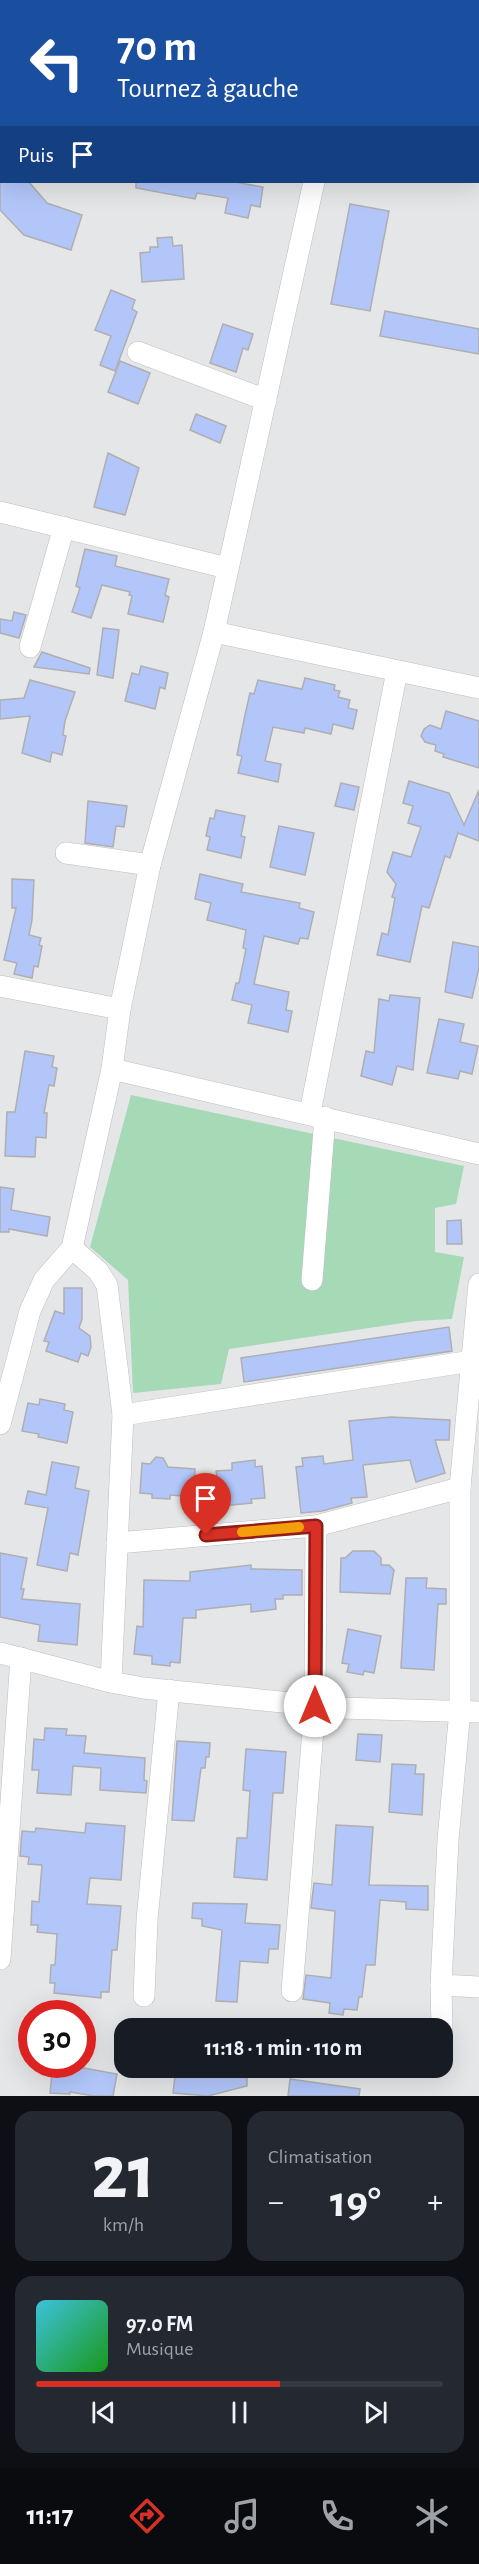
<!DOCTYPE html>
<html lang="fr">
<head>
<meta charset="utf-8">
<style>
  body { margin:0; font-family:"Alegreya Sans",sans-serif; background:#242831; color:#f1f3f6; height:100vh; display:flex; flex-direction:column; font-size:22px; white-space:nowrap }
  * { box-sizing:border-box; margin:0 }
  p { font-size:20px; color:#9ea1a6 }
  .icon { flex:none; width:33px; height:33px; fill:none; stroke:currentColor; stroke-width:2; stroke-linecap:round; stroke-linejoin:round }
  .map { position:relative; height:2096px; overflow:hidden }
  .sheet { display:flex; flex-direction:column; gap:15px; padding:15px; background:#0d0f14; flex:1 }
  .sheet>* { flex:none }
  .hud { position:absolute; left:0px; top:0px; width:480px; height:183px; box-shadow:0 6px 24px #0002; background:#1a4fa0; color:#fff; overflow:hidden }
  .speed { position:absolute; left:18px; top:2000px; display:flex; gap:12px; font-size:30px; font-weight:700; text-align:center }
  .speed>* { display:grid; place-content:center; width:78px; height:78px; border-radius:50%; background:#171b24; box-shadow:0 6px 24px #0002; line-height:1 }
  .speed .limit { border:9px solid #d22; background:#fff; color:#111 }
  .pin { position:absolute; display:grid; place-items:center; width:51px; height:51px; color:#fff; margin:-62px -26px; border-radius:50% 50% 50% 0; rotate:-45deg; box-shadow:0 0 6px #0007 }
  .pin .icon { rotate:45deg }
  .me { position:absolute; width:66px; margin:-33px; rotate:0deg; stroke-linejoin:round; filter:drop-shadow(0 0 4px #0008) }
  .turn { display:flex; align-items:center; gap:21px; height:126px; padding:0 18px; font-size:27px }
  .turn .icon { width:78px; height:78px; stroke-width:2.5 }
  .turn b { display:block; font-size:42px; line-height:51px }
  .then { display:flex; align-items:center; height:57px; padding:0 18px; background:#0003; gap:12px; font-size:22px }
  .big { font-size:45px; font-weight:600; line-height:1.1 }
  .sheet .tile { flex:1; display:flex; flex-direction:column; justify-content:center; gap:9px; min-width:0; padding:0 21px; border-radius:18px; background:#242831 }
  .sheet .dial { align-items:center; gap:0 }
  .dial b { font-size:78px; line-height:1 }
  .song { display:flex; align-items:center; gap:18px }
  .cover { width:72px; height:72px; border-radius:9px; background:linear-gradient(135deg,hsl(190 70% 55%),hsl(120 70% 35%)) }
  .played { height:6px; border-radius:3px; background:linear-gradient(90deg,#d93025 60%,#363941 60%) }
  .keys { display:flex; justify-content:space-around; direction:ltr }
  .heat { display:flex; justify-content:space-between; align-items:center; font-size:33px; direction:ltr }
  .sheet .tiles { flex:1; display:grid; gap:15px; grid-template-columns:1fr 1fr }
  .tile:last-child { grid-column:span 2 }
  .trip { position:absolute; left:114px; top:2018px; width:339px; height:60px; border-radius:18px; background:#171b24; box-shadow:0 6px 24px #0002; font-weight:600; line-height:60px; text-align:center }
  .tabs { display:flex; height:96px; justify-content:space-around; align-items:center; background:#090b0e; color:#9ea1a6 }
  .tabs .icon { width:42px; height:42px }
  .tabs .active { color:#d93025 }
  .tabs b { font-size:27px; color:#f1f3f6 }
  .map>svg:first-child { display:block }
  .green { fill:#a6dab7 }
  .building { fill:#b2c6fa; stroke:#afafb1; stroke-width:1.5 }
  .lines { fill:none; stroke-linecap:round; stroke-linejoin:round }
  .minor-casing { stroke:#bdbec0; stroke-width:22 }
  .minor { stroke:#fff; stroke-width:21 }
  .route-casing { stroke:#8d1f18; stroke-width:15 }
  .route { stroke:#d93025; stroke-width:10 }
  .slow { stroke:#f59e0b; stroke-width:10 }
</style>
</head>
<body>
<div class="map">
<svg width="479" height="2096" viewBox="0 0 479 2096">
  <rect width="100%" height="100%" fill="#e5e6e8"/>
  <polygon class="green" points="131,1095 464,1166 456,1204 435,1208 435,1252 464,1257 452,1319 416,1321 229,1349 221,1384 133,1393 128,1280 90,1247"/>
  <g class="building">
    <polygon points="0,182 29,182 47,203 82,215 71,250 24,235 0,210"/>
    <polygon points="136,182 235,182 263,187 260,207 251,205 248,218 225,213 228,198 197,193 195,199 136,188"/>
    <polygon points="350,204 389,211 370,311 331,304"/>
    <polygon points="172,237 173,246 182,245 184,279 142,282 140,253 150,252 150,247 158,247 157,238"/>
    <polygon points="111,290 135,300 132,309 137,312 115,371 100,365 111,336 95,330"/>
    <polygon points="385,311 479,329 479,354 380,336"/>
    <polygon points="223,324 253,334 248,350 243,348 236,372 210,363"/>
    <polygon points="120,361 150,373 138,404 108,392"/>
    <polygon points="196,414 226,426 220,443 190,430"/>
    <polygon points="108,453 139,468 125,515 94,507"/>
    <polygon points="85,549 117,556 115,566 169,579 165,595 169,597 163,622 128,614 132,596 129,595 130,592 102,585 91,618 72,612 80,588 76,586"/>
    <polygon points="14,612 26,615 19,638 0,633 0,619 12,621"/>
    <polygon points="103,628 119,630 113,678 97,675"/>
    <polygon points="42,652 90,668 89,674 34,667"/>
    <polygon points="141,666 168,673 165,689 160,687 155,709 125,701 132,673 139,675"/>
    <polygon points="305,678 335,685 334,690 340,691 338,697 350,700 348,708 357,710 353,729 333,724 331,734 305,728 304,733 273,727 265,761 281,764 278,782 238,773 242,756 237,755 245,715 250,693 254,694 258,680 302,689"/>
    <polygon points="30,680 75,692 65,721 63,735 66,736 62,755 52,752 50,762 22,753 30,716 0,719 0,700 24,698"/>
    <polygon points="446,711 479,721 479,768 443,757 444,754 435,751 436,745 425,742 421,736 424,729 430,725 441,729"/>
    <polygon points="409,781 449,793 464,825 479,790 479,841 458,833 450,858 445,856 429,908 422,906 410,962 377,955 382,933 388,935 395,898 392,897 396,884 387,872 393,852 411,857 421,827 408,823 413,806 403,803"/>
    <polygon points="341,783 359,787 354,810 335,806"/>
    <polygon points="88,801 127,806 124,827 116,826 113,847 85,843"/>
    <polygon points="216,810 245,816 241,836 245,837 241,858 207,850 210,837 206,836 210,818 214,819"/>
    <polygon points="279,826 314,833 305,875 270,867"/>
    <polygon points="200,874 243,884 241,892 300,903 299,908 314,912 308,939 300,938 298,944 264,936 254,984 289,992 286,1010 292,1011 288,1032 248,1023 252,1005 232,1000 236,983 239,983 246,949 243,948 246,930 207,920 211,903 195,899"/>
    <polygon points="12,879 34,880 32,920 29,935 41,938 39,945 42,946 38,967 34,966 32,978 14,974 17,963 4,960 16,908 12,908"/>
    <polygon points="453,942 479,947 479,968 472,998 445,992"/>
    <polygon points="390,995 420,998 413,1070 397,1066 392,1085 361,1076 366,1051 374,1053 379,999 389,1001"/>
    <polygon points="439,1019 464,1024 460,1042 478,1046 472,1074 460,1071 458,1079 427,1073"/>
    <polygon points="25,1051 54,1056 52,1067 57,1068 54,1086 49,1085 44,1113 47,1113 46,1138 36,1137 35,1157 5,1156 7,1112 15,1112"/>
    <polygon points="0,1187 14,1189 11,1210 50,1217 47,1236 9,1229 9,1232 0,1232"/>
    <polygon points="461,1220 462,1244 447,1244 447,1221"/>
    <polygon points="64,1288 82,1288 82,1319 79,1328 90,1336 91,1347 88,1356 81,1353 78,1362 46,1351 49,1342 44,1341 55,1311 64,1314"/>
    <polygon points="449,1327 452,1351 244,1382 241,1358"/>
    <polygon points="40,1399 65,1404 64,1410 73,1412 67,1443 38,1437 39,1434 22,1431 28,1403 39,1405"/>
    <polygon points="391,1417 450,1420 449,1440 435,1440 445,1473 416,1482 410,1460 363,1465 367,1497 351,1498 352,1503 322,1511 301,1513 296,1467 303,1466 302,1458 323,1456 324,1464 353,1460 349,1421"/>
    <polygon points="156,1457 163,1458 168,1467 195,1469 194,1497 170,1495 170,1499 152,1498 152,1494 140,1493 142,1463 150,1464"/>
    <polygon points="255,1460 255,1467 262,1466 265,1498 251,1499 252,1503 222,1506 216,1471 232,1470 232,1463"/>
    <polygon points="52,1462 79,1467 75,1488 89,1491 78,1555 70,1553 67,1571 37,1565 48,1508 25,1504 28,1491 46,1495"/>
    <polygon points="353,1551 374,1551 381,1558 381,1565 389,1565 394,1570 390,1594 340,1592 341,1558 345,1558"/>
    <polygon points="0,1553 27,1558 21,1589 24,1589 22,1599 80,1604 77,1645 38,1641 40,1625 0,1617"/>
    <polygon points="251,1565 251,1569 302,1570 302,1595 283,1595 283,1599 275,1599 276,1609 251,1612 251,1604 196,1610 196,1618 183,1618 180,1663 170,1662 170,1666 152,1664 152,1656 134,1654 137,1626 143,1627 144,1580 190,1581 190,1572"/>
    <polygon points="406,1578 427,1578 426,1588 446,1589 446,1604 438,1604 434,1670 401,1668"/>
    <polygon points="348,1629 381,1636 374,1673 364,1671 363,1675 347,1672 349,1664 342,1663"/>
    <polygon points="45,1728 67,1729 66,1735 86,1736 84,1753 145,1758 144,1780 147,1781 146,1793 100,1790 101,1768 73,1766 71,1795 37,1793 39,1770 32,1770 34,1739 44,1740"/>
    <polygon points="358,1734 382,1735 380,1762 356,1760"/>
    <polygon points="177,1741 210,1743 209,1757 206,1757 205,1768 201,1768 194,1821 172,1820"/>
    <polygon points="246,1749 286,1752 283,1793 273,1793 267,1880 234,1877 237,1838 247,1838 250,1791 243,1790"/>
    <polygon points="392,1764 416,1765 415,1774 424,1774 422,1815 389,1812"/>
    <polygon points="86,1823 125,1826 121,1880 90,1878 87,1904 121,1906 117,1950 112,1950 109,1992 101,1992 101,1998 54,1993 55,1983 50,1983 51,1965 55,1965 57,1934 37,1932 38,1925 31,1925 32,1901 39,1902 42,1865 28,1864 29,1857 20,1856 22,1831 35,1832 36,1828 85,1833"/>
    <polygon points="336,1825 373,1827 369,1885 428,1886 428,1910 406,1909 406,1902 380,1900 375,1965 366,1965 362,1997 359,1997 357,2010 344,2009 343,2015 329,2013 330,2003 303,1999 306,1975 331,1978 335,1911 311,1908 314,1883 332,1885"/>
    <polygon points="193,1903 247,1904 245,1923 280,1925 278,1949 269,1949 268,1963 240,1961 237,2002 216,2001 222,1930 202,1926 202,1919 192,1918"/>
    <polygon points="53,2064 73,2064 73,2066 117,2074 113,2096 94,2096 70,2092 70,2094 50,2093"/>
    <polygon points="176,2067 247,2067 247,2086 208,2096 173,2093"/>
    <polygon points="290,2079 360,2089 359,2096 288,2096"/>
  </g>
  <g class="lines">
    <g class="minor-casing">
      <g id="minor">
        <polyline points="149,2 150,0"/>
        <polyline points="359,2 359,0"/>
        <polyline points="138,352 266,400"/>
        <polyline points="0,512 227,568"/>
        <polyline points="214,632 479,688"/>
        <polyline points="30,647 64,527"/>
        <polyline points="66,853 150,865"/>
        <polyline points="0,986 120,1009"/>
        <polyline points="112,1069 479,1154"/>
        <polyline points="310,1113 397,671"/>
        <polyline points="72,1248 98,1271 107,1285 123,1415 111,1682"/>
        <polyline points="312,1280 325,1117"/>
        <polyline points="479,1284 460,1488 460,1710 448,1840 441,1985 479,1987"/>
        <polyline points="123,1415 472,1361"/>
        <polyline points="0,1424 30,1311 44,1280 72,1248 112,1069 120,1009 150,865 214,632 314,182"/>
        <polyline points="117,1543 316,1526 460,1488"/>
        <polyline points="0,1653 111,1682 143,1688 341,1708 479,1712"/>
        <polyline points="0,1959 21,1658"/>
        <polyline points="441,1985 442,2028"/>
        <polyline points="292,1991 315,1705 316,1526"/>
        <polyline points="144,1996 147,1920 169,1690"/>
      </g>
    </g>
    <use href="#minor" class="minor"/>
  </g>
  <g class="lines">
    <g class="route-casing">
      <polyline id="route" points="206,1535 316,1526 315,1706"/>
    </g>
    <use href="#route" class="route"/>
    <polyline class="slow" points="242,1532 299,1527"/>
  </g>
</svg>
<div class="speed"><div class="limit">30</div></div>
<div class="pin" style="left:206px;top:1535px;background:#d93025"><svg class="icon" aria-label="arrive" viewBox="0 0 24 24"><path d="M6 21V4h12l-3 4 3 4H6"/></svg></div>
<svg class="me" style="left:315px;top:1706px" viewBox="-20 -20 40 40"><circle r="19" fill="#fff"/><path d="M0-13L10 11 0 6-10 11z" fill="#d93025"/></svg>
<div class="trip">11:18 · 1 min · 110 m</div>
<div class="hud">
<div class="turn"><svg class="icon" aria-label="left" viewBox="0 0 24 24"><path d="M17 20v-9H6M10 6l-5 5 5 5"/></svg><div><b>70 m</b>Tournez à gauche</div></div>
<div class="then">Puis<svg class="icon" aria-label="arrive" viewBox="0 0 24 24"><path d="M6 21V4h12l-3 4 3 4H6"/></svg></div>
</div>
</div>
<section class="sheet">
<div class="tiles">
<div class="tile dial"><b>21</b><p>km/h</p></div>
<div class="tile"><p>Climatisation</p>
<div class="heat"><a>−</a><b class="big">19°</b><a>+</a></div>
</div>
<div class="tile">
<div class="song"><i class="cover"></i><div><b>97.0 FM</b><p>Musique</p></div></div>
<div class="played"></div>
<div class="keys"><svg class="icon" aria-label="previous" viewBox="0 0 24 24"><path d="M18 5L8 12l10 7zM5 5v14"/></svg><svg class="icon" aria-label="pause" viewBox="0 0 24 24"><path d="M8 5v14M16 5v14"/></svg><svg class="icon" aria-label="next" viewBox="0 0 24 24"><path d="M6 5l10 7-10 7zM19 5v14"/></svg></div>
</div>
</div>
</section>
<nav class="tabs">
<b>11:17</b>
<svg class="icon active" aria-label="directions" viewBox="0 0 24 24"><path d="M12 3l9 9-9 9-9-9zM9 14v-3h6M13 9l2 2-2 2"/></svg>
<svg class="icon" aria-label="music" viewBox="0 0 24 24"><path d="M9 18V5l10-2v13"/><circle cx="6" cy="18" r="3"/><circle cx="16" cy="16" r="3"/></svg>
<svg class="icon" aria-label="phone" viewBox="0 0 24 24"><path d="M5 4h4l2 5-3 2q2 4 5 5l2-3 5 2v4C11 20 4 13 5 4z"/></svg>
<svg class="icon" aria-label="climate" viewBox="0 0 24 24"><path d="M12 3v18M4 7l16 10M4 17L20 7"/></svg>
</nav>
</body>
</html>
